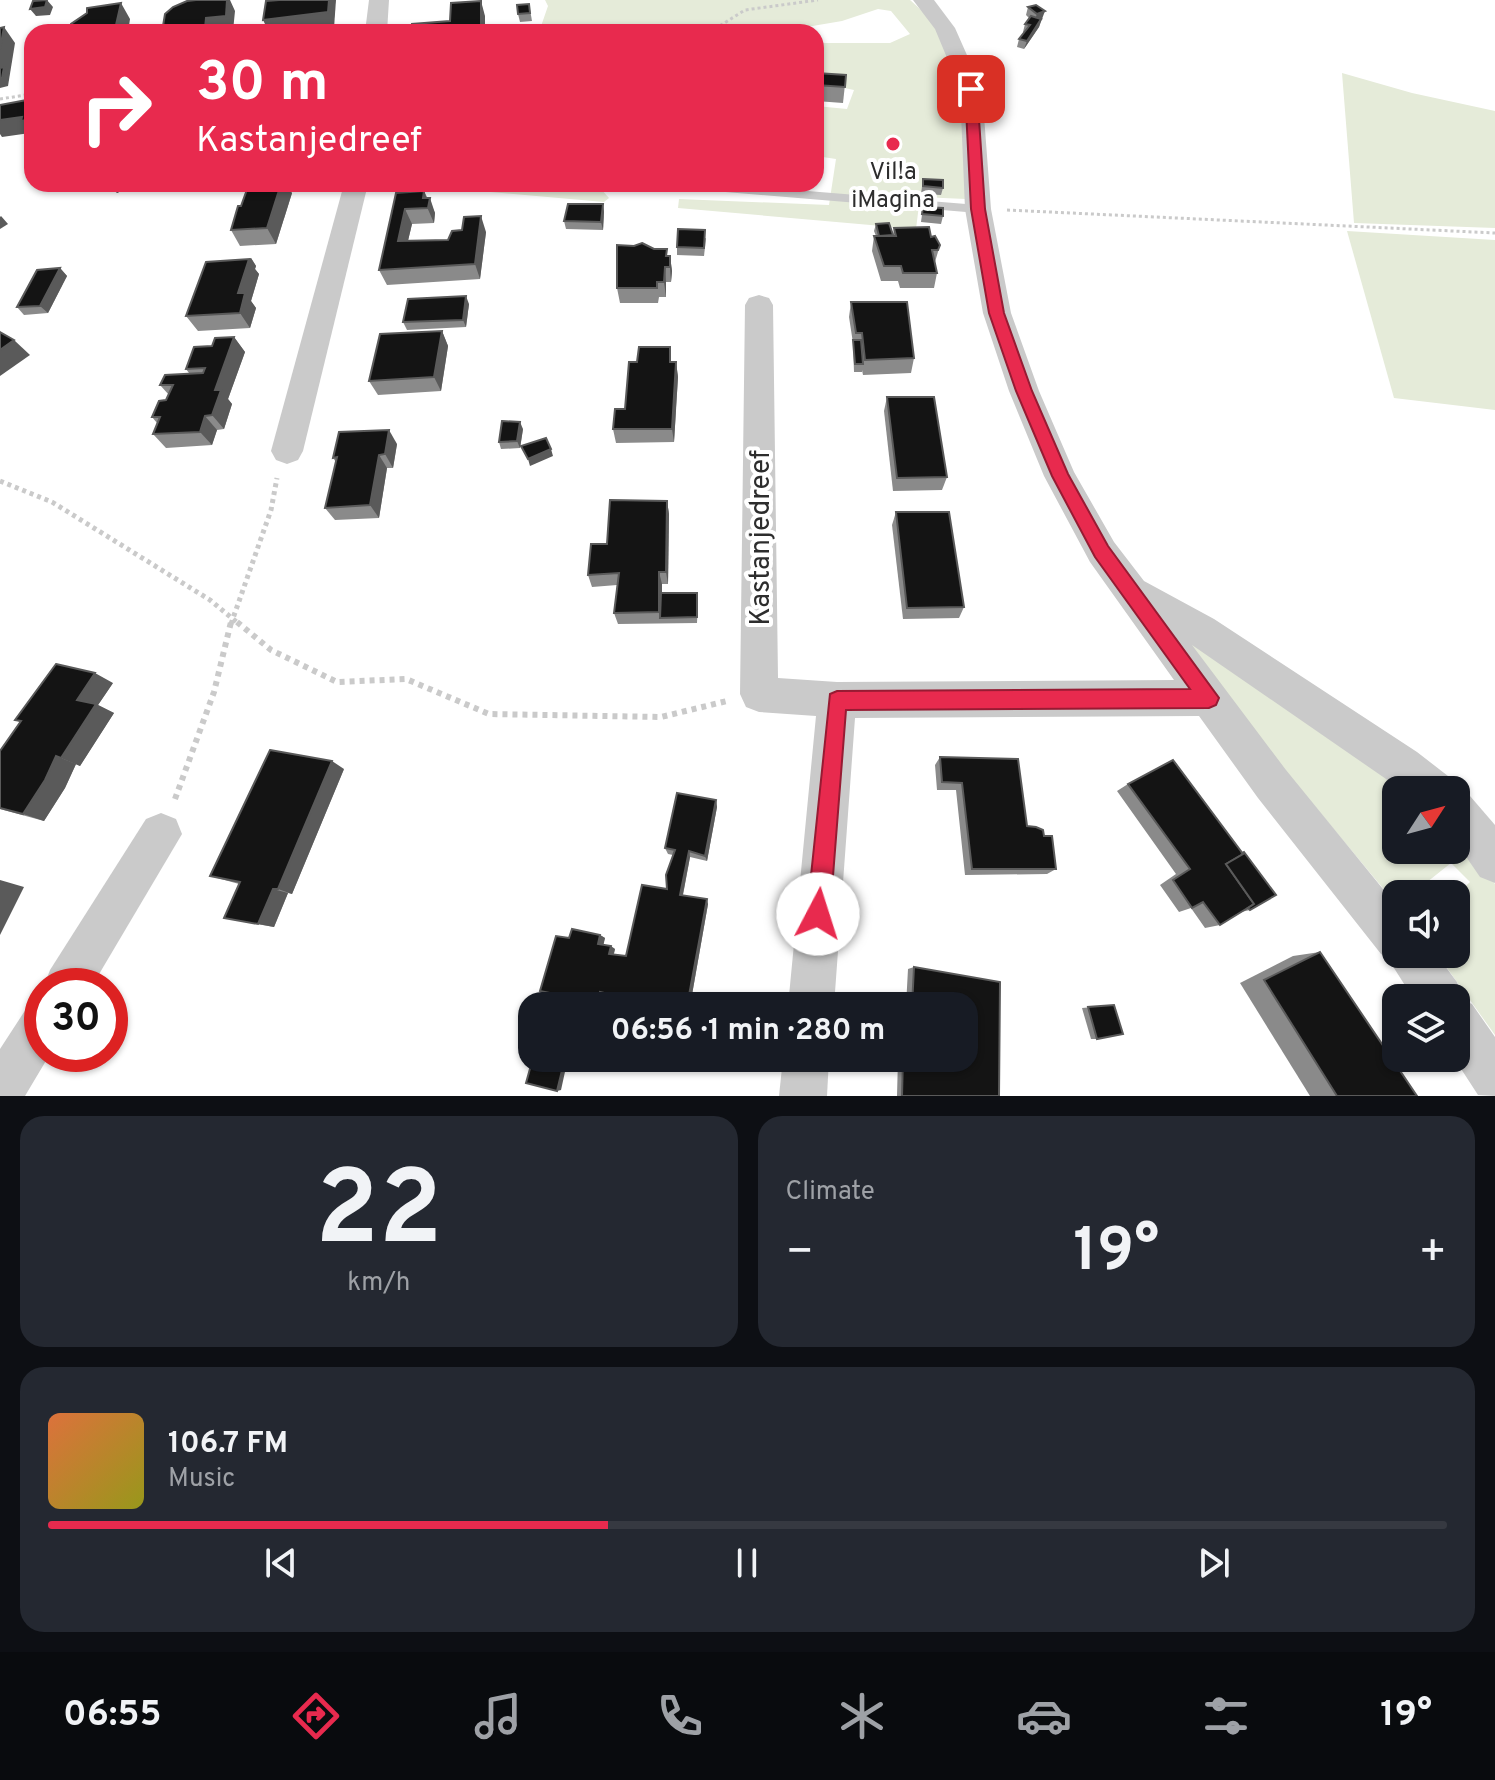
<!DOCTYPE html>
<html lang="en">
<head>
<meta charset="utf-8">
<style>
  body { margin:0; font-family:Overpass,sans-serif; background:#242831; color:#f1f3f6; height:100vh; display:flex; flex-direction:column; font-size:30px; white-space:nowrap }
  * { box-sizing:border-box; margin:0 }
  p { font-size:26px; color:#9ea1a6 }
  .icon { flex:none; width:44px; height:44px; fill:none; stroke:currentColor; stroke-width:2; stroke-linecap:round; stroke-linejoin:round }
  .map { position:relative; height:1096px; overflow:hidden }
  .panel { display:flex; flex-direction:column; gap:20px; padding:20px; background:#0d0f14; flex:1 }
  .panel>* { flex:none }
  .hud { position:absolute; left:24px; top:24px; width:800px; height:168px; border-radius:24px; box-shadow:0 2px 6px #0004; background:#e82a4e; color:#fff; overflow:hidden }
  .needle { width:52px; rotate:54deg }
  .fabs { position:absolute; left:1382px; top:776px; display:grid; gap:16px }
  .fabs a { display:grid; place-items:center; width:88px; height:88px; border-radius:16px; background:#171b24; box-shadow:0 2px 6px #0004; font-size:40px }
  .speed { position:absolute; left:24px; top:968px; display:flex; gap:16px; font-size:40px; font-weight:700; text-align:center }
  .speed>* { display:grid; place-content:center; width:104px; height:104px; border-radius:50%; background:#171b24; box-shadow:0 2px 6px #0004; line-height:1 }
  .speed .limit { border:12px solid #d22; background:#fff; color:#111 }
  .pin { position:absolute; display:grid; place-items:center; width:68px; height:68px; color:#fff; margin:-34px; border-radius:16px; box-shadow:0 4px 12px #0006 }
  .me { position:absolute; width:88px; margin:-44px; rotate:5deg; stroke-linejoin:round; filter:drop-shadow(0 0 6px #0008) }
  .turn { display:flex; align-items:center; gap:28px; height:168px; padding:0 40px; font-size:36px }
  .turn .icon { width:104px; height:104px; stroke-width:2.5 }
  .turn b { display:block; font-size:56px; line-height:68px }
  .big { font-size:60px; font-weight:700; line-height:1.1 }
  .panel .card { flex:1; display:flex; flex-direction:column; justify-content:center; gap:12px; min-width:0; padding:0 28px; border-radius:24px; background:#242831 }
  .panel .dial { align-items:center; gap:0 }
  .dial b { font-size:104px; line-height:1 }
  .song { display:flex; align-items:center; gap:24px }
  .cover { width:96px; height:96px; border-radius:12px; background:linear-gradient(135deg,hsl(20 70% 55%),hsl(60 70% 35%)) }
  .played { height:8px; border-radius:4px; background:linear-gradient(90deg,#e82a4e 40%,#363941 40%) }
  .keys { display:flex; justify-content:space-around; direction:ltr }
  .heat { display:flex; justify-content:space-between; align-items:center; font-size:44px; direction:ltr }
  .panel .tiles { flex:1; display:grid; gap:20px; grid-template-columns:1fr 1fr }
  .card:last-child { grid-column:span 2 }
  .trip { position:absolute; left:518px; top:992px; width:460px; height:80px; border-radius:24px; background:#171b24; box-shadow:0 2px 6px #0004; font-weight:700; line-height:80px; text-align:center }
  .dock { display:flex; height:128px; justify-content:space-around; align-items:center; background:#090b0e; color:#9ea1a6 }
  .dock .icon { width:56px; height:56px }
  .dock .active { color:#e82a4e }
  .dock b { font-size:36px; color:#f1f3f6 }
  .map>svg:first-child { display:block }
  .green { fill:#e5ebd9 }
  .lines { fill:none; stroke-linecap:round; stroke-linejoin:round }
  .path-far2 { stroke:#cacaca; stroke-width:3; stroke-dasharray:3 3; stroke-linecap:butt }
  .path-far1 { stroke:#cacaca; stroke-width:5; stroke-dasharray:4 4; stroke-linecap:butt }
  .path { stroke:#cacaca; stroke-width:6; stroke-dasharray:5 5; stroke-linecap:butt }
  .service { fill:#cacaca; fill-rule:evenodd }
  .minor { fill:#cacaca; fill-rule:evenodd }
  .wall { fill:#8a8a8a }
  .shaded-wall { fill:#5a5a5a }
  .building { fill:#141414; stroke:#5a5a5a; stroke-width:2 }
  .route { fill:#e82a4e; stroke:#971b33; stroke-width:2 }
  .poi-dot { fill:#e82a4e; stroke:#fff; stroke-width:3 }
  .labels { text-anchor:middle; stroke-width:8; stroke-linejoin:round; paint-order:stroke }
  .far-poi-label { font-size:24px; fill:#2d2d2d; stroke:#fff }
  .street-label { font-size:28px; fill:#2d2d2d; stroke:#fff }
</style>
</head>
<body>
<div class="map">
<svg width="1495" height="1096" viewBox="0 0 1495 1096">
  <rect width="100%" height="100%" fill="#fff"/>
  <g class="green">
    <polygon points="545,0 910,0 939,26 966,104 966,199 920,197 916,229 678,208 679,199 829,205 836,159 816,156 816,106 847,109 854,90 816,82 816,43 890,43 910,34 891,11 878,9 842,21 777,32 608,29 602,32 539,32 548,6"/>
    <polygon points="1342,73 1412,93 1495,111 1495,228 1354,223"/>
    <polygon points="459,184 581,184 601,189 609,198 604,202 457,189"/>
    <polygon points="1347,231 1495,240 1495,410 1394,398"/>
    <polygon points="1193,638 1418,790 1396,790 1396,850 1456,850 1456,827 1495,884 1495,1035 1437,954 1456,954 1456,895 1470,882 1451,863 1412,894 1396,894 1396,904 1273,756 1188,644"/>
  </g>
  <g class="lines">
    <g class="path-far2">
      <polyline points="710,32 745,10 818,0"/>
      <polyline points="0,99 32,94"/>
      <polyline points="1007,210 1495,233"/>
    </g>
    <g class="path-far1">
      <polyline points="0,481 52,502 210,600 239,624"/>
      <polyline points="231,624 271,510 277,478"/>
    </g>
    <g class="path">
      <polyline points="237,622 271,650 337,682 406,679 489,714 661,717 727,701"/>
      <polyline points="175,799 214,692 231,622"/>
    </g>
    <polygon class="service" points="672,184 722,184 978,205 984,209 978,213 678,188"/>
    <g class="minor">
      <polygon points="369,0 389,0 387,32 365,32"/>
      <polygon points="913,0 934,0 955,28 982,89 991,209 1011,313 1039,391 1074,472 1114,542 1144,581 1214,619 1417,752 1448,776 1454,790 1402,790 1192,645 1286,770 1396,905 1396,954 1436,954 1457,982 1463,1000 1472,1004 1495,1037 1495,1096 1478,1095 1454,1058 1456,998 1413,998 1387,957 1381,954 1258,798 1199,716 855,718 834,1006 788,1006 816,716 759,712 746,707 740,694 745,305 749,298 759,295 769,298 773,305 778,678 837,682 1174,680 1090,562 1044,476 1009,391 983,313 965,209 960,89 935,29"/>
      <polygon points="344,184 368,184 303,451 298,460 287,464 276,460 271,451"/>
      <polygon points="1456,790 1470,796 1495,825 1495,883 1480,877 1456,842"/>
      <polygon points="161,813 176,819 182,834 92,986 44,986 50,970 146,819"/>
      <polygon points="42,1002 42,1054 50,1054 25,1096 0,1096 0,1049 26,1009"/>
      <polygon points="783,1058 829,1058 827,1096 779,1096"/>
    </g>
  </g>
  <g class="wall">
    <polygon points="529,4 532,21 520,22 518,14"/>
    <polygon points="1028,7 1043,19 1041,20 1039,27 1024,49 1017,47 1019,39 1025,32 1023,32 1025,24 1029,18 1026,15"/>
    <polygon points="816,73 846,75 843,103 816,101"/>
    <polygon points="923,179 943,188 941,195 921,194"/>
    <polygon points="106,184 133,184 134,185 117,193"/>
    <polygon points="424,191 435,213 434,223 412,224 408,241 448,240 486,232 480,279 387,285 379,270 396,193"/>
    <polygon points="292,193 276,244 240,246 231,230 241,206"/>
    <polygon points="603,204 604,212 603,230 566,229 564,221"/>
    <polygon points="923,207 943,216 941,224 921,222"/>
    <polygon points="876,224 893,235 894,228 931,237 940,245 935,262 937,273 934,288 900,288 898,281 881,281 872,251 874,236 876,236 874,231"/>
    <polygon points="706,238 704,256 677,255 677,247"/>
    <polygon points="654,249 667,249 667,256 670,256 672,271 671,282 666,282 666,297 659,297 658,303 620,303 617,288"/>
    <polygon points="251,258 256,266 255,269 259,274 251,301 256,308 250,328 198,331 186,316"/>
    <polygon points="60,268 67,276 48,313 24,315 17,307"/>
    <polygon points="851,302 914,358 911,373 863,375 862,370 862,372 854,372 853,343 849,317"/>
    <polygon points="469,304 466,327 407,330 403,322"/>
    <polygon points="442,331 448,346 441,391 378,395 369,381"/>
    <polygon points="234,337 245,352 228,399 232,404 224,429 217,430 212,445 166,448 153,434 157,423 152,417 166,400 169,395 160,385 189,373 186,369 212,346"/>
    <polygon points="671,362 676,362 678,377 674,442 616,443 613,429 625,409"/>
    <polygon points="887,397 947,477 942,490 893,491 884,411"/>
    <polygon points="523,429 520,448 501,449 499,442"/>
    <polygon points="397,444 393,468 387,468 379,518 335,520 325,508 336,462 333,458"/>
    <polygon points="667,501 669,514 668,584 662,584 662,593 698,599 697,623 618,624 614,613 617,585 592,587 588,575 607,544"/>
    <polygon points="896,512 964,607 959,618 903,619 892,525"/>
    <polygon points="113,683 98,705 114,713 80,766 76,764 65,788 44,821 0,809 0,751 20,722 15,720"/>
    <polygon points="940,757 1027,826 1056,869 1047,874 965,875 956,790 937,790 935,765"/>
    <polygon points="344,769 292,894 288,893 274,927 224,918 239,884 210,876"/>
    <polygon points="1128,784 1250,910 1241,912 1220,925 1205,928 1191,908 1179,912 1160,885 1176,874 1117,791"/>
    <polygon points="716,800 717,807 707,861 690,857 683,895 708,904 690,1006 615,1006 617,996 605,994 603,1005 540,991 569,938 600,935 605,938 603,944 615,949 614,954 626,956 667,889 673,855 668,854 665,848"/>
    <polygon points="1320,952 1417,1096 1310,1096 1240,983 1293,956"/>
    <polygon points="914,967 1000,982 999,1096 897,1096 898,1058 964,1058 964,1006 906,1006 908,969"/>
    <polygon points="1114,1005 1097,1039 1091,1039 1082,1008"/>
  </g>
  <g class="shaded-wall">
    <polygon points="47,0 53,7 50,15 36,16 30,9"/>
    <polygon points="227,0 230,0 235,11 233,31 173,32 206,18"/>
    <polygon points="329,0 336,0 334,28 297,32 269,32 263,20"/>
    <polygon points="481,1 485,16 485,32 481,32"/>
    <polygon points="121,3 130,19 128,32 102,32 103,26"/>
    <polygon points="1045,11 1039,27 1024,49 1037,14"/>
    <polygon points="4,27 15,43 8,86 0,88 0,49"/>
    <polygon points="22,117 32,119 32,135 30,133 2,137 0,134 0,120"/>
    <polygon points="114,184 133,184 134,185 117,193 112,185"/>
    <polygon points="281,184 287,184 292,193 276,244 267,228"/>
    <polygon points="424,191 429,204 430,198 435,213 434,223 423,198"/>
    <polygon points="603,204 604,212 603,230 601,222"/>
    <polygon points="405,209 412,224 404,257 398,241"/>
    <polygon points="1,216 8,224 0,229 0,217"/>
    <polygon points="481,216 486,232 480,279 475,264"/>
    <polygon points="670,256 672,271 671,282 670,267"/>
    <polygon points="251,258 256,266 255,269 259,274 251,301 256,308 250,328 240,313 238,293 249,259"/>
    <polygon points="665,267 666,282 666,297 664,282"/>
    <polygon points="60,268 67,276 48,313 40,306"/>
    <polygon points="466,296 469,304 466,327 463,320"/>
    <polygon points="442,331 448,346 441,391 434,377"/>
    <polygon points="234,337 245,352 228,399 232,404 224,429 212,415 215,390"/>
    <polygon points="14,340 30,355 0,376 0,343"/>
    <polygon points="676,362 678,377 674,442 672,429"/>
    <polygon points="205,416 217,430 212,445 200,432"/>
    <polygon points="520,422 523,429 520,448 517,441"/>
    <polygon points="389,430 397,444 393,468 385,454"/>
    <polygon points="551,449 553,456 530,466 528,459"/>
    <polygon points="379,455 387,468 379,518 370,505"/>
    <polygon points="667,501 669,514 668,584 666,572"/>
    <polygon points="659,572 662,584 662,618 660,618 659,612"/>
    <polygon points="95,673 113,683 98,705 114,713 80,766 61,758 77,700"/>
    <polygon points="56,756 76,764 65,788 44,821 23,814"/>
    <polygon points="332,761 344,769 292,894 278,889"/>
    <polygon points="716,800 717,807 707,861 705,856"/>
    <polygon points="689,851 690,857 682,899 680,895"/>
    <polygon points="0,880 24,887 0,935"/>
    <polygon points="273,889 288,893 274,927 258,924"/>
    <polygon points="707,899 708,904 690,1006 687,1006"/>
    <polygon points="600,935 605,938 603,947 598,944"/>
    <polygon points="611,946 615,949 613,956 609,954"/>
    <polygon points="600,992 605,994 603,1005 598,1003"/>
    <polygon points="565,1058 568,1058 561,1090 557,1091"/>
  </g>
  <g class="building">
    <polygon points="47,0 45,7 30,9 33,1"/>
    <polygon points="196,0 227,0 226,16 206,18 205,28 173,32 162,32 165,14 173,7 187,1"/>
    <polygon points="279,0 329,0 328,12 263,20 266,1"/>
    <polygon points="481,1 481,32 411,32 412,24 450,21 451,3"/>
    <polygon points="121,3 116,25 103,26 102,32 55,32 69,30 71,24 87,13 87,8"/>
    <polygon points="529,4 530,13 518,14 517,5"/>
    <polygon points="1036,5 1045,11 1037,14 1028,7"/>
    <polygon points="1031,16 1041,19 1027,41 1019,39 1030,25 1025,24"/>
    <polygon points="4,27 0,49 0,28"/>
    <polygon points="631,29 667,31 630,32"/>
    <polygon points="4,67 2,78 0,78 0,68"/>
    <polygon points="816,73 846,75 845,87 816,85"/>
    <polygon points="32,99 32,119 21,121 22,117 0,120 0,105"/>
    <polygon points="923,179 943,180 943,188 923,186"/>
    <polygon points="249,184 281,184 267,228 231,230 238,206 241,206"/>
    <polygon points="424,191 423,198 430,198 428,208 405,209 398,241 448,240 452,231 462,230 464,217 481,216 475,264 379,270 396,193"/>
    <polygon points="568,204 603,204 601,222 564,221"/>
    <polygon points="923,207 943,208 943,216 922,214"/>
    <polygon points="889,223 893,235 879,236 876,224"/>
    <polygon points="929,227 931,237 935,236 940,245 938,250 932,250 937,273 903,273 901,266 884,266 874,236 896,236 894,228"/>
    <polygon points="678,229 705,230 704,248 677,247"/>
    <polygon points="642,243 654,249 667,249 666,256 670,256 670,267 665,267 664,282 657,282 657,288 617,288 617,245 634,246"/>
    <polygon points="249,259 238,293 245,293 240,313 186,316 206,262"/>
    <polygon points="60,268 40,306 17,307 37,270"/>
    <polygon points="466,296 463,320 403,322 408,299"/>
    <polygon points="851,302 907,302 914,358 865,360 862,333 856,333"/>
    <polygon points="442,331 434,377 369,381 380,334"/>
    <polygon points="0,332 14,340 0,350"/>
    <polygon points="234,337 215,390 221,390 212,415 205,416 200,432 153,434 160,417 152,417 159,401 166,400 173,385 160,385 165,375 203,373 205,368 186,369 194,347 212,346 215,338"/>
    <polygon points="853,340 861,340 863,364 855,364"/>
    <polygon points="639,347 670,347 670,362 676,362 672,429 613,429 615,409 625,409 629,362 637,362"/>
    <polygon points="887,397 934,397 947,477 897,478"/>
    <polygon points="502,421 520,422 517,441 499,442"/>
    <polygon points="389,430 385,454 379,455 370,505 325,508 337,457 333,458 339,432"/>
    <polygon points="546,438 551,449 528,459 521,446"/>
    <polygon points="610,500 667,501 666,572 659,572 659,612 614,613 619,573 588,575 591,544 607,544"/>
    <polygon points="896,512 949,512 964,607 907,608"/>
    <polygon points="661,593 697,593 697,617 660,618"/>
    <polygon points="56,664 95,673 77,700 96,704 61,758 56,756 45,780 23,814 0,808 0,751 21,721 15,720"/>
    <polygon points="270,750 332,761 278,889 273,889 258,924 224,918 240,882 210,876"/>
    <polygon points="940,757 1018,759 1027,826 1036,827 1043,830 1044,836 1052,836 1056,869 972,869 962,783 942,782"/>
    <polygon points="1173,760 1243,854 1226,864 1254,904 1220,925 1203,902 1192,908 1173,880 1190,869 1128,784"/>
    <polygon points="677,793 716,800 705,856 689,851 680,895 707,899 687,1006 615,1006 617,996 600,992 598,1003 540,991 556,936 569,938 572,929 600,935 598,944 611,946 609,954 626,956 642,885 667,889 666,875 675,850 665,848"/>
    <polygon points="1244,852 1276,895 1250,910 1248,908 1254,904 1226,864 1243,854 1242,853"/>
    <polygon points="1320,952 1417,1096 1337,1096 1264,980"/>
    <polygon points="914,967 1000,982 999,1096 902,1096 903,1058 964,1058 964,1006 912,1006"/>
    <polygon points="1114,1005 1123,1034 1097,1039 1088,1007"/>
    <polygon points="533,1058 565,1058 557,1091 526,1083"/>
  </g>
  <polygon class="route" points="971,85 977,89 985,209 1004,313 1032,391 1068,474 1108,546 1219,698 1216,705 1209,708 846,710 830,914 827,923 818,926 810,923 807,914 830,694 837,691 1190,689 1095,557 1052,476 1016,391 989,313 971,209 965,89"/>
  <circle class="poi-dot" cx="893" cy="144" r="8"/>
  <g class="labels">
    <g class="far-poi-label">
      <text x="893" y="179">Vil!a<tspan x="893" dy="28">iMagina</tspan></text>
    </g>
    <g class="street-label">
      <text transform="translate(759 538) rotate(-90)" y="10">Kastanjedreef</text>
    </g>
  </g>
</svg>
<div class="fabs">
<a><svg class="needle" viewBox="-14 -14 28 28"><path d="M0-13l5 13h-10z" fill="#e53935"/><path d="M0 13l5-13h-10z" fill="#9ea1a6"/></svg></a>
<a><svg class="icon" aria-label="sound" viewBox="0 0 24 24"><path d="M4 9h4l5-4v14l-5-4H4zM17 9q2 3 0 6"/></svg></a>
<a><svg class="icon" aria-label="layers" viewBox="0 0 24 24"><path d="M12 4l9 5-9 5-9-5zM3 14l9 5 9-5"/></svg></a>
</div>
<div class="speed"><div class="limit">30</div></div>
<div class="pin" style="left:971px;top:89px;background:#d93025"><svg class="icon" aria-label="arrive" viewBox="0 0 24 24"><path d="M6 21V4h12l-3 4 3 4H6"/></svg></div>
<svg class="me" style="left:818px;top:914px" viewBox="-20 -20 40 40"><circle r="19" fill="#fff"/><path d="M0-13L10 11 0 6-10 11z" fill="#e82a4e"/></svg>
<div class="trip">06:56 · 1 min · 280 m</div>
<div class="hud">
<div class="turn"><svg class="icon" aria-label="right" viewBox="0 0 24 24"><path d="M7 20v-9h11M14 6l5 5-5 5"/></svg><div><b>30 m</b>Kastanjedreef</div></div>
</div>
</div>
<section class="panel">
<div class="tiles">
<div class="card dial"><b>22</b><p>km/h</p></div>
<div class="card"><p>Climate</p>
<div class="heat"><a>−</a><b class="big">19°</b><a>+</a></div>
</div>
<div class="card">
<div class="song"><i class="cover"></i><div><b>106.7 FM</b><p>Music</p></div></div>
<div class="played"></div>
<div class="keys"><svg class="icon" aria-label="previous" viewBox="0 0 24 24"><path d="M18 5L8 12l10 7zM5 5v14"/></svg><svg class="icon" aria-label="pause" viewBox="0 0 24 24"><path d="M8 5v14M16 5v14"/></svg><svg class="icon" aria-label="next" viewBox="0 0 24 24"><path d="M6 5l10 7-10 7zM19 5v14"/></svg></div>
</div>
</div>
</section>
<nav class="dock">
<b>06:55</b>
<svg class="icon active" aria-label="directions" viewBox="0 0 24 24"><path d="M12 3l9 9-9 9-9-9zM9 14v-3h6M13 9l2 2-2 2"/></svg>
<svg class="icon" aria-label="music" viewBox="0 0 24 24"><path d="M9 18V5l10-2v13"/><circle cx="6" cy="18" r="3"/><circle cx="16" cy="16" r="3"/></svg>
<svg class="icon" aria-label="phone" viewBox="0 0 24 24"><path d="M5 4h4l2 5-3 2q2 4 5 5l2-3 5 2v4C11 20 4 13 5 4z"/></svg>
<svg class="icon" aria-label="climate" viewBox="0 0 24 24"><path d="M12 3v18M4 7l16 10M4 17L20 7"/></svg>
<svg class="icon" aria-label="car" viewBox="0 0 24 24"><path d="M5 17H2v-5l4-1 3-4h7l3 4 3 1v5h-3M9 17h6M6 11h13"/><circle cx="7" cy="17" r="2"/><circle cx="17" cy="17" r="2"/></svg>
<svg class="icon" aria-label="filters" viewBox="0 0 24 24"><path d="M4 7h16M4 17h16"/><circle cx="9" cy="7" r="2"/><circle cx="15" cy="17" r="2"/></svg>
<b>19°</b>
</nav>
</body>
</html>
